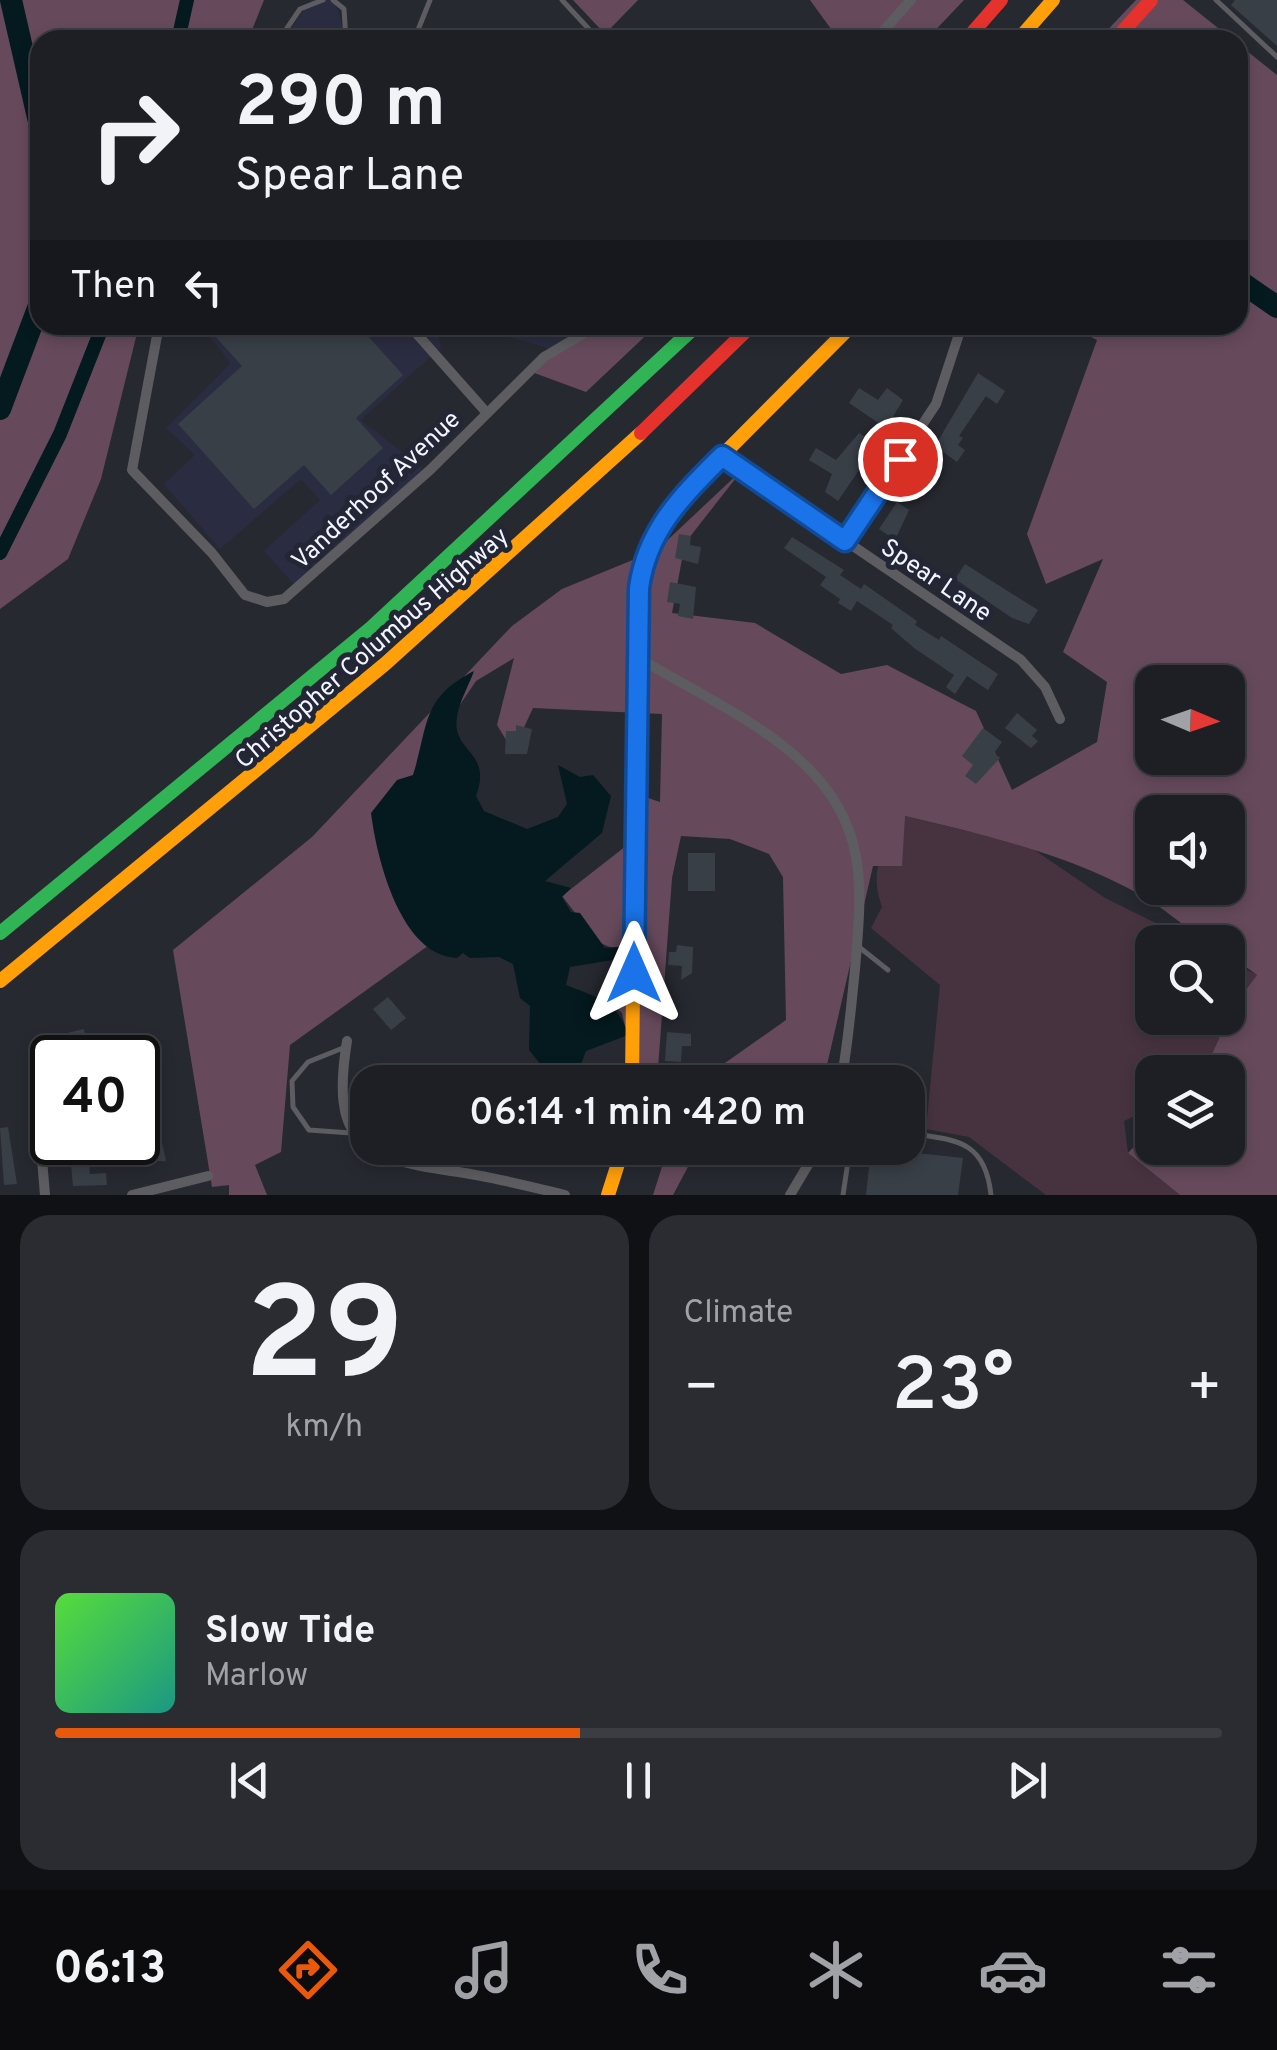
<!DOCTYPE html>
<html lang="en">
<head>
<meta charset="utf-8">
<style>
  body { margin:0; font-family:Overpass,sans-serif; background:#2a2c32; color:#f1f3f6; height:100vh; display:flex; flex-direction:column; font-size:38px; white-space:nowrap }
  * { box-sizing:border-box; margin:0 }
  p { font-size:32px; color:#a0a2a7 }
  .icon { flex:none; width:55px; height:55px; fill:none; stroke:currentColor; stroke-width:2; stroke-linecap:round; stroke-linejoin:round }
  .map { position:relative; height:1195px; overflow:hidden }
  .details { display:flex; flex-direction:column; gap:20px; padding:20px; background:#101114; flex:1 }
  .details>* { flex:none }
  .top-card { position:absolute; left:30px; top:30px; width:1218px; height:305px; border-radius:30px; box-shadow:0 5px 15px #0003,0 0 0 2px #3b3d42; background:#1d1f25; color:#f1f3f6; overflow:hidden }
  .needle { width:65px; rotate:92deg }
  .controls { position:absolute; left:1135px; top:665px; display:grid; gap:20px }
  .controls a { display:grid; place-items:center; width:110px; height:110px; border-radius:20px; background:#1d1f25; box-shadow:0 5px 15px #0003,0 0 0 2px #3b3d42; font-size:50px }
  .speed { position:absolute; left:30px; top:1035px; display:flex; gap:20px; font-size:50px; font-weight:700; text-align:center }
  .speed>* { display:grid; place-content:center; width:130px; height:130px; border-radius:50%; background:#1d1f25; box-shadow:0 5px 15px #0003,0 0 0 2px #3b3d42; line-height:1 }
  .speed .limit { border:5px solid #111; border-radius:15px; background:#fff; color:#111 }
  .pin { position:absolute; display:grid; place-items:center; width:85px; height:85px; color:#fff; margin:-42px; border:5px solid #fff; border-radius:50%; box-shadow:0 2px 10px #0007 }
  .me { position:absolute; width:110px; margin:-55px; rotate:0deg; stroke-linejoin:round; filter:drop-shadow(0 0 8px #0008) }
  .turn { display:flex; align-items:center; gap:35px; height:210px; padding:0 40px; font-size:45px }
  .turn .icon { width:130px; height:130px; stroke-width:2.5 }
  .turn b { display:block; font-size:70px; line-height:85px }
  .then { display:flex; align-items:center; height:95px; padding:0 40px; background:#0003; gap:20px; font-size:38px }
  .big { font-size:75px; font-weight:600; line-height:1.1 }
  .details .card { flex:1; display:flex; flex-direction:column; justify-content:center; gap:15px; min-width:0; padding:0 35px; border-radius:30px; background:#2a2c32 }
  .details .dial { align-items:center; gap:0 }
  .dial b { font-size:130px; line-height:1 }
  .song { display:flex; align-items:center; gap:30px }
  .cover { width:120px; height:120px; border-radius:15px; background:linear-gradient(135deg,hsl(110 70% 55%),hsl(170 70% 35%)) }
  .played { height:10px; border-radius:5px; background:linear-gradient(90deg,#ea580c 45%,#3b3d42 45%) }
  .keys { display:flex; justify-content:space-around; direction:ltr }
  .heat { display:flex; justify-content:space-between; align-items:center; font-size:55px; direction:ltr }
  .details .tiles { flex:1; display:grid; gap:20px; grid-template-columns:1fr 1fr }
  .card:last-child { grid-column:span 2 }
  .trip { position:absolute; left:350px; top:1065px; width:575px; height:100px; border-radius:30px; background:#1d1f25; box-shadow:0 5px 15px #0003,0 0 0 2px #3b3d42; font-weight:600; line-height:100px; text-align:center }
  .menu { display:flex; height:160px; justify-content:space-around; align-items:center; background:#0c0c0f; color:#a0a2a7 }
  .menu .icon { width:70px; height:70px }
  .menu .selected { color:#ea580c }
  .menu b { font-size:45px; color:#f1f3f6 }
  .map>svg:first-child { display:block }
  .built { fill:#2a2d41 }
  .green { fill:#473340 }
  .forest { fill:#664a5c; fill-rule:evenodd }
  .water { fill:#041a1e }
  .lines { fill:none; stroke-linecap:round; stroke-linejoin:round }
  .canal { stroke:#041a1e; stroke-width:14 }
  .river { stroke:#041a1e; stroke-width:22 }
  .building { fill:#393f47 }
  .lane { stroke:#5d5c60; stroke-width:5 }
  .street { stroke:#5d5c60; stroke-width:10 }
  .fast { stroke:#30b455; stroke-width:14 }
  .slow { stroke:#ff9f0a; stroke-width:14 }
  .jam { stroke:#e5322d; stroke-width:14 }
  .route-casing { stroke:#114b97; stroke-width:25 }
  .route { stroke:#1a73e8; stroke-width:18 }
  .labels { text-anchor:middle; stroke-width:10; stroke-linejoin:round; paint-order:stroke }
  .street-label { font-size:25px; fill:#f2f4fe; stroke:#232635 }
</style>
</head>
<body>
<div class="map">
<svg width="1277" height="1195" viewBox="0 0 1277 1195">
  <rect width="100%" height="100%" fill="#272931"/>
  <g class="built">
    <polygon points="311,0 334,0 347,40 283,40"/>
    <polygon points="200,325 436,325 441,347 361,420 427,472 299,590 264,551 320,500 301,479 220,549 164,484 195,455 166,428 231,363"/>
    <polygon points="467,325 582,325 588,329 555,350"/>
  </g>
  <path class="green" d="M904,816l123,29 78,53 89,44h-42v76h76v-58l29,15 -24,32 -29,65h-52v36l-28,13 4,32 52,42h-134l-77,-58 -43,-8 14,-144 -69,-57 11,-21c-14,-38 2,-60 22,-91z"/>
  <g class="forest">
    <polygon points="0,0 264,0 248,40 40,40 40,325 139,325 101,479 68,559 0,609"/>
    <polygon points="573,0 638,0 605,34"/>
    <polygon points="810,0 964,0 926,40 839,40"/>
    <polygon points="1136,0 1183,0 1233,40 1098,40"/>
    <path d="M1238,44l39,31v1120h-97l-52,-42 24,-26v21h76v-76h-24l29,-65 24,-32 -29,-21v-12c-34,0 -58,-32 -87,-47 -74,-41 -155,-60 -236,-79l-3,50h-29l-50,216h-125l88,-62 -3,-143 -14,-23 -39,-15 -49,-3 -9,42 -15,204h-41l18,-16 -12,-53 -22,-18 31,-39 -33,-14 -36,-46 78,-61 8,-37 12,4 2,-88 -129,-6 -20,43 -16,-26 17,-67 -38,23 -29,43 -4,211 -153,110 -9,107 -26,13 12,30h-38v-10l-17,2 -39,-237 139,-113 200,-211 50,-37 95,-39 86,-81 -58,74 -13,70 83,10 86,51 46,-9 89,46 36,79 85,-48 10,-60 -44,-30 40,-93 -57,25 -19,-50 70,-194 -29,-15h170zM1152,682h76v76h-76zM1152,812h76v76h-76z"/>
    <polygon points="592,325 657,325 586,392 529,371"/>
    <polygon points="668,1148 762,1148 697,1150 673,1195 653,1195"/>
  </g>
  <path class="water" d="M474,671c-5,14 -15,31 -17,46 -6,36 36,33 19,79l8,15 43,18 31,-12 9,-13 -9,-39 22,12 13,-2 18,21 -9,37 -57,48 26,7 -9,9 9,15 9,1 25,35 23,-2 3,11 -61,10 -4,18c30,12 53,17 62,50l-42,16 -12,31 -20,-1 -25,-31 1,-44 -10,-8 -7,-34 -14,-7 -29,1 -7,-5 -6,5c-56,-2 -80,-98 -86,-145l26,-33 16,-5c16,-50 8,-77 61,-104z"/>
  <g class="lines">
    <g class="canal">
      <polyline points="178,40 187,0"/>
      <polyline points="0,553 60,434 103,325"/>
    </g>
    <g class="river">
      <polyline points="11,0 40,126"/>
      <polyline points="1238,280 1277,307"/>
      <polyline points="0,409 40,303"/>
    </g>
  </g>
  <g class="building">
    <polygon points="1235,0 1277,0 1277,46 1231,5"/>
    <polygon points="205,325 358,325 403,375 356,418 383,448 331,495 304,465 254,509 178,424 242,366"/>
    <polygon points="978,373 1005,391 997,404 986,396 959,436 963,438 958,445 965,450 957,462 935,446"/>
    <polygon points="859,388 878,400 887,388 903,400 886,428 849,403"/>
    <polygon points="859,433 876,445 838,501 825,492 832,474 809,460 816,448 836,460"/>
    <polygon points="897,502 909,510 895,540 879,529"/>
    <polygon points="679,534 691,536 690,545 701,547 698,564 675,558"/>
    <polygon points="792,537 844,570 840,575 861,589 864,584 917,621 915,625 939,640 941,636 998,674 988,690 967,676 955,694 946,687 954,675 914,648 891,628 893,625 857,601 851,611 838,603 840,599 820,585 826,577 784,548"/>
    <polygon points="965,564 1038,610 1029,624 1012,618 955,579"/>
    <polygon points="670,582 696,587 693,619 678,616 680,604 667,602"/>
    <polygon points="1017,713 1037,730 1032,736 1038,741 1031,748 1005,728"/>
    <polygon points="516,725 532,729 527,754 505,754 506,731 516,731"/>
    <polygon points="983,728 1002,742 994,753 1000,758 976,784 965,776 973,765 962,756"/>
    <rect x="688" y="853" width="27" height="38"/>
    <polygon points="677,945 693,947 692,973 681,980 682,966 668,965 669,952 676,952"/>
    <polygon points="388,997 406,1018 391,1030 373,1009"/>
    <polygon points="84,1029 87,1050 80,1051 81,1058 66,1058 63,1034"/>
    <polygon points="667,1032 691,1034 691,1046 682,1046 681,1062 665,1061"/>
    <polygon points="8,1127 17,1184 4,1185 0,1128"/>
    <polygon points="161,1138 166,1161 134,1161 131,1144"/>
    <polygon points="69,1142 87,1142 90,1174 106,1173 107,1185 73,1186"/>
    <polygon points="871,1148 963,1158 958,1195 866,1195"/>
  </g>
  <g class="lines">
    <g class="lane">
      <polyline points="333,0 344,9 346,40"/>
      <polyline points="562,0 599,40"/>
      <polyline points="1216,0 1277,57"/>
      <polyline points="279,40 300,9 323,0"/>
      <polyline points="414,40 430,0"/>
      <polyline points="701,40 704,36"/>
      <polyline points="859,947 888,970"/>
      <polyline points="343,1048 308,1062 292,1081 293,1107 309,1130 351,1133"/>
      <path d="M908,1133c47,7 77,6 83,62"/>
      <polyline points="843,1195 850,1148"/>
    </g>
    <g class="street">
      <polyline points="875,40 911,0"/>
      <polyline points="159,325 132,470 212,553 245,595 267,602 284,599 430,470 544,357 598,325"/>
      <polyline points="409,325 486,412"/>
      <polyline points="722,457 1021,660 1045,687 1060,719"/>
      <polyline points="845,541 936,404 962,325"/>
      <path d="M637,657c54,33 121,63 167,107 65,62 58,124 51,205 -4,38 -7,76 -14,113"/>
      <path d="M347,1041c-16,99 11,117 104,130 39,5 77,15 114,24"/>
      <polyline points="33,1050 45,1195"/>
      <polyline points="132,1195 208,1176"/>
      <polyline points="790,1195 818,1148"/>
    </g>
    <polyline class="fast" points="0,933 371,628 697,325"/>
    <g class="slow">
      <polyline points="1018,40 1053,0"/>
      <polyline points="0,981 385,664 641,433"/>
      <path d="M632,1082l5,-465c1,-50 17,-83 46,-122l169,-170"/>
      <polyline points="608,1195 623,1148"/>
    </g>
    <g class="jam">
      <polyline points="966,40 1001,0"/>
      <polyline points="1115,40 1151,0"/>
      <polyline points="641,433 752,325"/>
    </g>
  </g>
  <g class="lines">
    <g class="route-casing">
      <path id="route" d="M634,973l5,-385c8,-58 43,-92 83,-132l123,85 55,-82"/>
    </g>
    <use href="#route" class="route"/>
  </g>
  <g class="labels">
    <g class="street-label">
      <text transform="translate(375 489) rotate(-43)" y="9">Vanderhoof Avenue</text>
      <text transform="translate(937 579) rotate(34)" y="9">Spear Lane</text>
      <text transform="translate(371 647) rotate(-41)" y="9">Christopher Columbus Highway</text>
    </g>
  </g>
</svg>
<div class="controls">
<a><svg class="needle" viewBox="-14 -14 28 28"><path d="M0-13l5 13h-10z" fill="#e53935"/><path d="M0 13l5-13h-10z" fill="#a0a2a7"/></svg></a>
<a><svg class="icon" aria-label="sound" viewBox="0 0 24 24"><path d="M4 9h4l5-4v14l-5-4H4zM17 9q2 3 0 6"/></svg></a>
<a><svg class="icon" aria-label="search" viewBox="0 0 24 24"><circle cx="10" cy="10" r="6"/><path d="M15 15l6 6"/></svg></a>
<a><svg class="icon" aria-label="layers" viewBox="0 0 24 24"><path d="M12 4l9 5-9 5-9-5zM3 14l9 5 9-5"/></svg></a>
</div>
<div class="speed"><div class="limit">40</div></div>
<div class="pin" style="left:900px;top:459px;background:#d93025"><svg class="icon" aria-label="arrive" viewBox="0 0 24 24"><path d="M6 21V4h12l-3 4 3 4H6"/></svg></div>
<svg class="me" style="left:634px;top:973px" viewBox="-20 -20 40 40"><path d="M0-17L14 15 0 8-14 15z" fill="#1a73e8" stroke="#fff" stroke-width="4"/></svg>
<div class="trip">06:14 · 1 min · 420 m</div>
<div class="top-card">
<div class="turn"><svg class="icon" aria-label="right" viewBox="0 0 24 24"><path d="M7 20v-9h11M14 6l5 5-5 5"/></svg><div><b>290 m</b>Spear Lane</div></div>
<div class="then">Then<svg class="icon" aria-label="left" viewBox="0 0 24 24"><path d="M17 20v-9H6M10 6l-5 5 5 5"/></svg></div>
</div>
</div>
<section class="details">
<div class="tiles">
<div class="card dial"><b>29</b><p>km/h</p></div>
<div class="card"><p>Climate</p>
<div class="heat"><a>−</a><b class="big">23°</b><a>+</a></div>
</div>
<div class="card">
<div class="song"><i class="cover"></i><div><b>Slow Tide</b><p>Marlow</p></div></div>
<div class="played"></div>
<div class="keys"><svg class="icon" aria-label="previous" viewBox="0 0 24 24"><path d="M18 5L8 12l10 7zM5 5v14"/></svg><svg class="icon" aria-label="pause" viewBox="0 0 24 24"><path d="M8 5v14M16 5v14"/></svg><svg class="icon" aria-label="next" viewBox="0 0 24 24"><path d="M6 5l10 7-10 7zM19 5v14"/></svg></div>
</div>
</div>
</section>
<nav class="menu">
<b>06:13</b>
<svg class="icon selected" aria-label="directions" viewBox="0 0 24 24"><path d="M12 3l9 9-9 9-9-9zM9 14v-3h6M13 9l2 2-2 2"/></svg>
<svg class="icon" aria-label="music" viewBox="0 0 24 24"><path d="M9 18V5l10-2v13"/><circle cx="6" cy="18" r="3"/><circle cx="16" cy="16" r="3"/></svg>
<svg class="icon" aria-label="phone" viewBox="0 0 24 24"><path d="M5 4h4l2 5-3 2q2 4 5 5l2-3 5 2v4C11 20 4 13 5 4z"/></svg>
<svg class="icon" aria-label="climate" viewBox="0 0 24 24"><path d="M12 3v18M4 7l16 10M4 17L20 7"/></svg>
<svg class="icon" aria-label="car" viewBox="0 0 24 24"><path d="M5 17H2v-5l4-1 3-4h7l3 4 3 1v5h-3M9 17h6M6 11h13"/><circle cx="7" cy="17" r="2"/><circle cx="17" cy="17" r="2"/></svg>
<svg class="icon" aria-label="filters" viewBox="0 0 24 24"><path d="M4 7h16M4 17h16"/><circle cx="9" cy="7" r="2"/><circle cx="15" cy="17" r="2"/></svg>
</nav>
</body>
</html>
